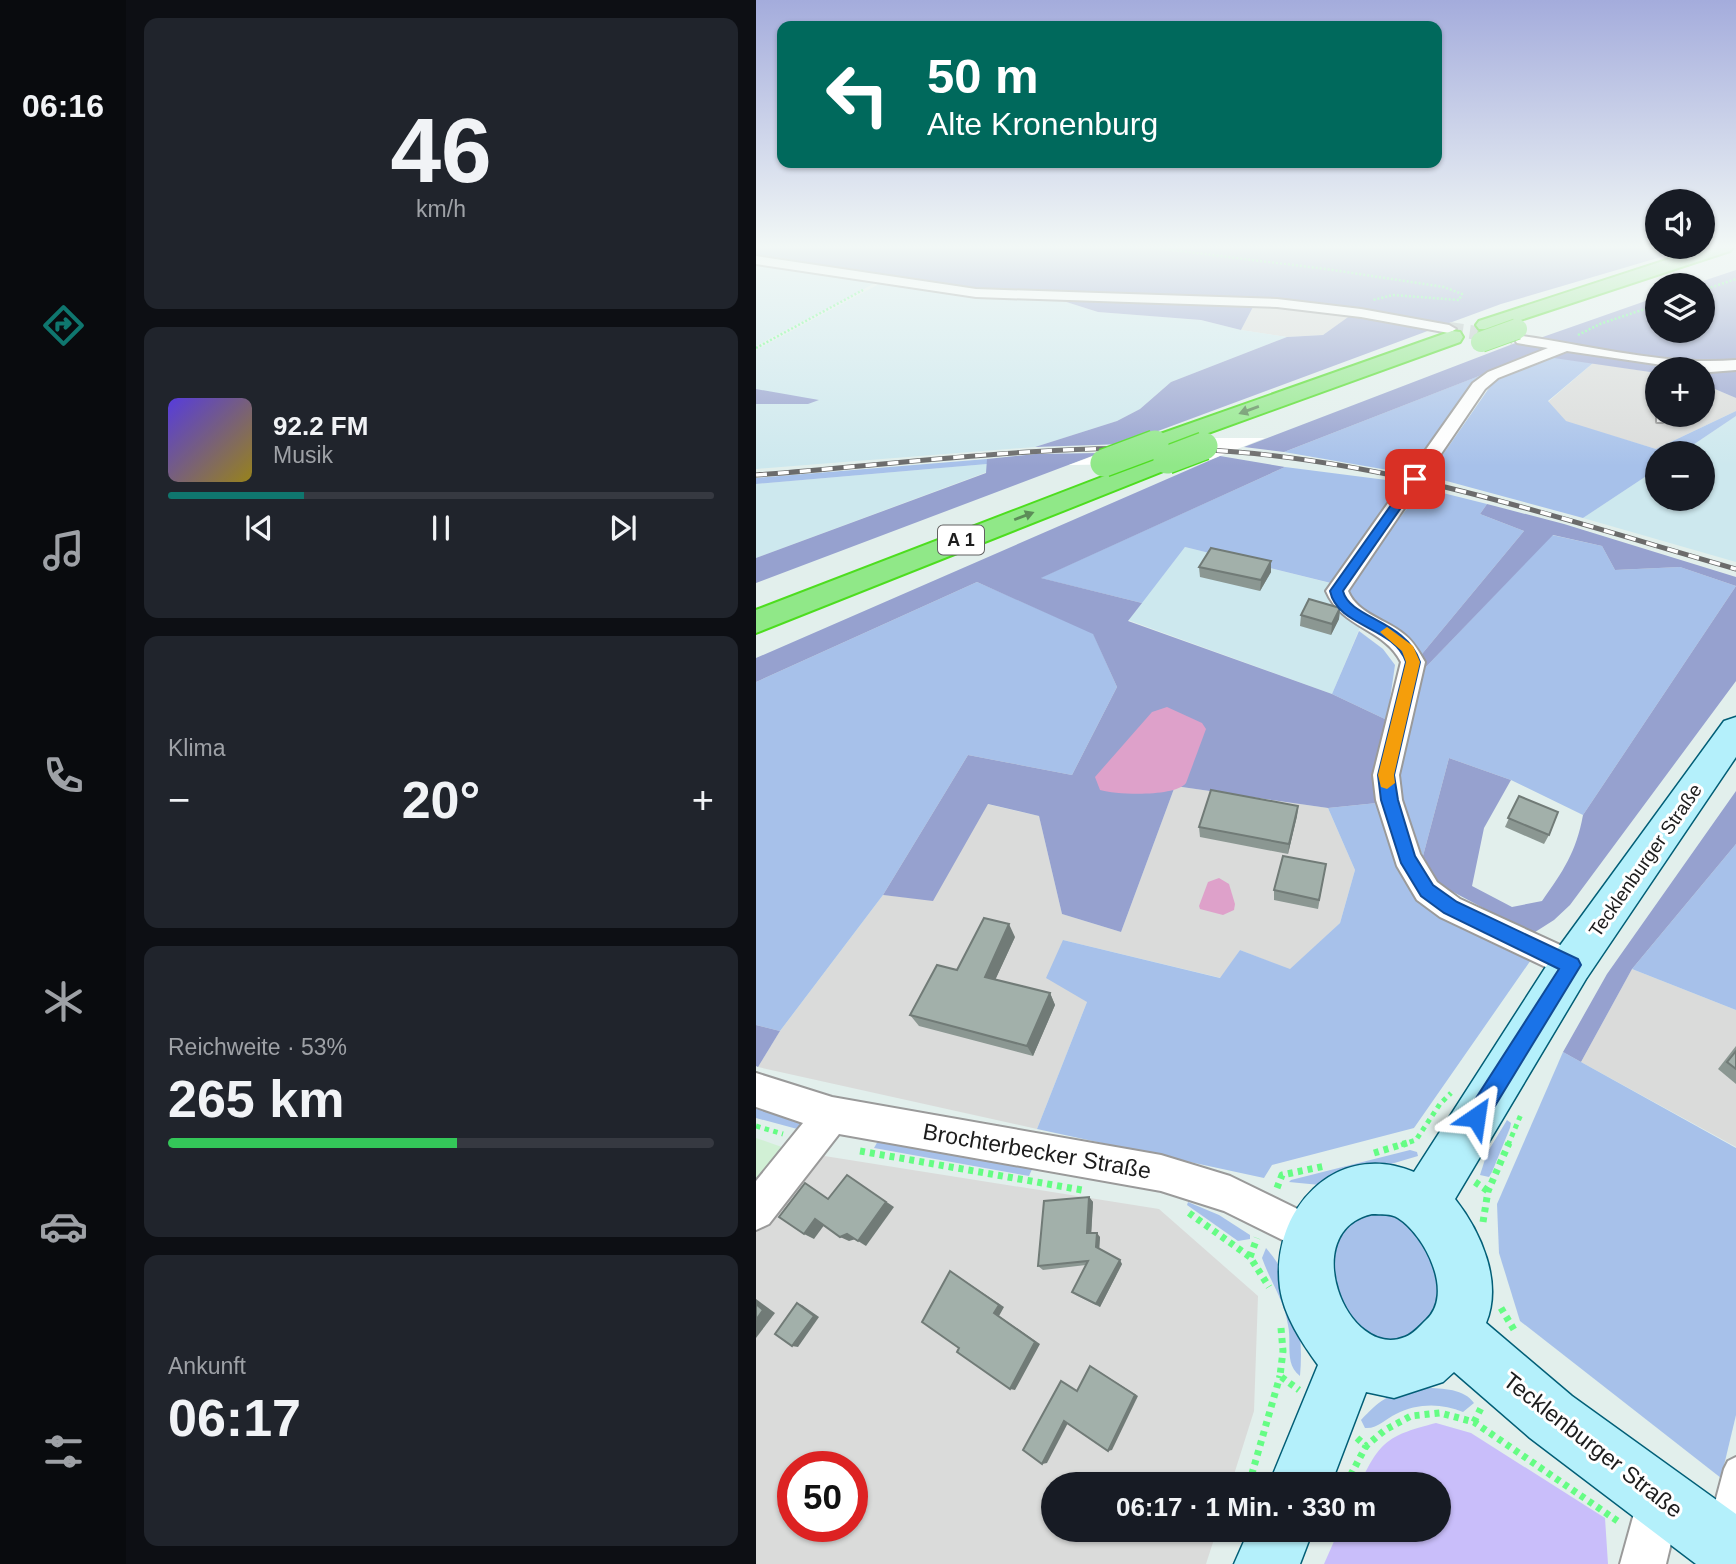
<!DOCTYPE html>
<html lang="de">
<head>
<meta charset="utf-8">
<style>
  body { margin:0; font-family:Helvetica,sans-serif; background:#20242c; color:#f1f3f6; height:100vh; display:flex; flex-direction:column; font-size:26px; white-space:nowrap }
  * { box-sizing:border-box; margin:0 }
  p { font-size:23px; color:#9ea1a6 }
  .icon { flex:none; width:38px; height:38px; fill:none; stroke:currentColor; stroke-width:2; stroke-linecap:round; stroke-linejoin:round }
  .map { position:relative; flex:1; overflow:hidden }
  .panel { display:flex; flex-direction:column; gap:18px; padding:18px; background:#0d0f14; width:630px }
  .panel>* { flex:none }
  .guide { position:absolute; left:21px; top:21px; width:665px; height:147px; border-radius:14px; box-shadow:0 2px 5px #0004; background:#00695c; color:#fff; overflow:hidden }
  .fabs { position:absolute; left:889px; top:189px; display:grid; gap:14px }
  .fabs a { display:grid; place-items:center; width:70px; height:70px; border-radius:50%; background:#171b24; box-shadow:0 2px 5px #0004; font-size:35px }
  .speed { position:absolute; left:21px; top:1451px; display:flex; gap:14px; font-size:35px; font-weight:700; text-align:center }
  .speed>* { display:grid; place-content:center; width:91px; height:91px; border-radius:50%; background:#171b24; box-shadow:0 2px 5px #0004; line-height:1 }
  .speed .limit { border:10px solid #d22; background:#fff; color:#111 }
  .pin { position:absolute; display:grid; place-items:center; width:60px; height:60px; color:#fff; margin:-30px; border-radius:14px; box-shadow:0 4px 10px #0006 }
  .me { position:absolute; width:77px; margin:-38px; rotate:32deg; stroke-linejoin:round; filter:drop-shadow(0 0 5px #0008) }
  .turn { display:flex; align-items:center; gap:24px; height:147px; padding:0 35px; font-size:32px }
  .turn .icon { width:91px; height:91px; stroke-width:2.5 }
  .turn b { display:block; font-size:49px; line-height:60px }
  .big { font-size:52px; font-weight:800; line-height:1.1 }
  .panel .tile { flex:1; display:flex; flex-direction:column; justify-content:center; gap:10px; min-width:0; padding:0 24px; border-radius:14px; background:#20242c }
  .panel .dial { align-items:center; gap:0 }
  .dial b { font-size:91px; line-height:1 }
  .song { display:flex; align-items:center; gap:21px }
  .cover { width:84px; height:84px; border-radius:10px; background:linear-gradient(135deg,hsl(250 70% 55%),hsl(50 70% 35%)) }
  .played { height:7px; border-radius:4px; background:linear-gradient(90deg,#0f766e 25%,#363941 25%) }
  .keys { display:flex; justify-content:space-around; direction:ltr }
  .heat { display:flex; justify-content:space-between; align-items:center; font-size:38px; direction:ltr }
  .charge { height:10px; border-radius:5px; background:linear-gradient(90deg,#34c759 53%,#363941 0) }
  .trip { position:absolute; left:285px; top:1472px; width:410px; height:70px; border-radius:35px; background:#171b24; box-shadow:0 2px 5px #0004; font-weight:800; line-height:70px; text-align:center }
  main { display:flex; flex:1; min-height:0 }
  .dock { display:flex; flex-direction:column; width:126px; justify-content:space-around; align-items:center; background:#090b0e; color:#9ea1a6 }
  .dock .icon { width:49px; height:49px }
  .dock .active { color:#0f766e }
  .dock b { font-size:32px; color:#f1f3f6 }
  .map>svg:first-child { display:block }
  .residential { fill:#dadbda; fill-rule:evenodd }
  .commercial { fill:#d1f0d5 }
  .farmland { fill:#cde8ee }
  .grass { fill:#a7c1ea }
  .forest { fill:#96a1cf }
  .park { fill:#c9befa }
  .water { fill:#dea1ca }
  .pier { fill:#fff }
  .lines { fill:none; stroke-linecap:round; stroke-linejoin:round }
  .street-tunnel { stroke:#bbc5c3; stroke-width:14; stroke-dasharray:14 7; stroke-linecap:butt }
  .lane-casing { stroke:#9a9a9a; stroke-width:4 }
  .street-casing { stroke:#9a9a9a; stroke-width:4 }
  .secondary-casing { stroke:#025e76; stroke-width:3 }
  .highway-casing { stroke:#4ddd1f; stroke-width:4 }
  .path-far2 { stroke:#65fd84; stroke-width:2.5; stroke-dasharray:2 2; stroke-linecap:butt }
  .path-far1 { stroke:#65fd84; stroke-width:5; stroke-dasharray:4.5 4.5; stroke-linecap:butt }
  .path { stroke:#65fd84; stroke-width:7; stroke-dasharray:5 5; stroke-linecap:butt }
  .lane { fill:#fff; fill-rule:evenodd }
  .street { fill:#fff; fill-rule:evenodd }
  .secondary { fill:#b4f0fb; fill-rule:evenodd }
  .highway { fill:#90e888; fill-rule:evenodd }
  .rail-casing { stroke:#6b6b6b; stroke-width:5 }
  .rail { stroke:#fff; stroke-width:3.5; stroke-dasharray:11; stroke-linecap:butt }
  .highway-bridge-far1-casing { stroke:#4ddd1f; stroke-width:22; stroke-linecap:butt }
  .highway-bridge-casing { stroke:#4ddd1f; stroke-width:30; stroke-linecap:butt }
  .highway-bridge-far1 { stroke:#90e888; stroke-width:20 }
  .highway-bridge { stroke:#90e888; stroke-width:27 }
  .wall { fill:#8b9792 }
  .shaded-wall { fill:#717b77 }
  .building { fill:#a2b0aa; stroke:#717b77; stroke-width:2 }
  .oneway { fill:#5c8d58 }
  .route { fill:#1a73e8; stroke:#114b97; stroke-width:2 }
  .slow { fill:#f59e0b }
  .labels { text-anchor:middle; stroke-width:6; stroke-linejoin:round; paint-order:stroke }
  .shield { fill:#fff; stroke:#616161; stroke-width:2 }
  .shield-label { font-size:18px; font-weight:bold; fill:#1d1d1d }
  .street-label { font-size:19px; fill:#1d1d1d; stroke:#fff }
  .near-street-label { font-size:23px; fill:#1d1d1d; stroke:#fff }
</style>
</head>
<body>
<main>
<nav class="dock">
<b>06:16</b>
<svg class="icon active" aria-label="directions" viewBox="0 0 24 24"><path d="M12 3l9 9-9 9-9-9zM9 14v-3h6M13 9l2 2-2 2"/></svg>
<svg class="icon" aria-label="music" viewBox="0 0 24 24"><path d="M9 18V5l10-2v13"/><circle cx="6" cy="18" r="3"/><circle cx="16" cy="16" r="3"/></svg>
<svg class="icon" aria-label="phone" viewBox="0 0 24 24"><path d="M5 4h4l2 5-3 2q2 4 5 5l2-3 5 2v4C11 20 4 13 5 4z"/></svg>
<svg class="icon" aria-label="climate" viewBox="0 0 24 24"><path d="M12 3v18M4 7l16 10M4 17L20 7"/></svg>
<svg class="icon" aria-label="car" viewBox="0 0 24 24"><path d="M5 17H2v-5l4-1 3-4h7l3 4 3 1v5h-3M9 17h6M6 11h13"/><circle cx="7" cy="17" r="2"/><circle cx="17" cy="17" r="2"/></svg>
<svg class="icon" aria-label="filters" viewBox="0 0 24 24"><path d="M4 7h16M4 17h16"/><circle cx="9" cy="7" r="2"/><circle cx="15" cy="17" r="2"/></svg>
</nav>
<section class="panel">
<div class="tile dial"><b>46</b><p>km/h</p></div>
<div class="tile">
<div class="song"><i class="cover"></i><div><b>92.2 FM</b><p>Musik</p></div></div>
<div class="played"></div>
<div class="keys"><svg class="icon" aria-label="previous" viewBox="0 0 24 24"><path d="M18 5L8 12l10 7zM5 5v14"/></svg><svg class="icon" aria-label="pause" viewBox="0 0 24 24"><path d="M8 5v14M16 5v14"/></svg><svg class="icon" aria-label="next" viewBox="0 0 24 24"><path d="M6 5l10 7-10 7zM19 5v14"/></svg></div>
</div>
<div class="tile"><p>Klima</p>
<div class="heat"><a>−</a><b class="big">20°</b><a>+</a></div>
</div>
<div class="tile"><p>Reichweite · 53%</p><b class="big">265 km</b><div class="charge"></div></div>
<div class="tile"><p>Ankunft</p><b class="big">06:17</b></div>
</section>
<div class="map">
<svg width="980" height="1564" viewBox="0 0 980 1564">
  <rect width="100%" height="100%" fill="#e2efec"/>
  <g class="residential">
    <polygon points="497,307 573,311 596,315 567,335 531,337 485,330"/>
    <polygon points="837,363 901,373 901,415 947,415 947,384 980,398 980,411 900,449 810,422 792,402"/>
    <polygon points="419,786 572,808 599,870 584,923 534,970 484,950 465,978 307,940 331,1002 281,1129 2,1067 24,1031 127,895 177,900 231,804 283,816 306,914 365,932"/>
    <polygon points="876,969 980,1010 980,1147 825,1062"/>
    <path d="M37,1151l366,58 99,87 -4,115 -23,73h-177v46h163l-11,34h-450v-368zM37,1466h59v60h-59z"/>
  </g>
  <polygon class="commercial" points="0,1138 37,1151 0,1196"/>
  <g class="farmland">
    <polygon points="0,263 119,283 0,346"/>
    <polygon points="125,283 218,295 304,300 342,312 445,320 485,330 531,337 415,382 384,409 361,421 279,447 0,469 0,350"/>
    <polygon points="980,416 980,562 827,518 901,469 901,499 947,499 947,453 925,453"/>
    <polygon points="231,464 231,472 0,558 0,484"/>
    <polygon points="429,547 590,587 610,613 576,694 372,620"/>
  </g>
  <g class="grass">
    <polygon points="795,357 837,363 792,401 810,421 900,449 980,411 980,416 925,453 901,453 901,469 827,518 672,476 740,378"/>
    <polygon points="733,372 655,474 528,452"/>
    <polygon points="231,459 231,464 0,484 0,478"/>
    <polygon points="529,467 646,482 575,583 429,547 386,603 284,578"/>
    <polygon points="667,488 731,504 724,514 768,531 661,660 594,601 590,587"/>
    <polygon points="796,535 846,546 859,570 924,567 980,586 827,815 755,780 693,758 667,856 644,802 643,774 667,670"/>
    <polygon points="221,582 337,633 361,687 316,775 212,755 127,895 24,1031 0,1025 0,682"/>
    <polygon points="603,631 627,649 639,665 631,720 576,694"/>
    <polygon points="621,803 658,897 777,957 658,1128 516,1165 508,1178 281,1129 331,1002 290,978 307,940 464,978 484,950 534,969 584,923 599,870 572,808"/>
    <polygon points="980,844 980,1010 876,969"/>
    <polygon points="807,1052 980,1148 980,1415 965,1478 764,1321 743,1253 741,1204"/>
    <polygon points="0,1107 41,1118 46,1125 45,1130 0,1118"/>
    <polygon points="751,1120 755,1123 754,1128 736,1172 733,1177 724,1175 731,1153"/>
    <polygon points="123,1139 277,1167 273,1176 118,1148"/>
    <polygon points="654,1150 661,1152 662,1156 564,1185 533,1182 535,1180"/>
    <polygon points="432,1202 463,1215 494,1235 494,1239 482,1241 431,1205"/>
    <polygon points="641,1211 674,1237 687,1305 642,1347 586,1321 570,1257 577,1237 604,1212"/>
    <path d="M510,1248c30,34 38,84 34,128 -16,-12 -8,-33 -12,-51 -4,-25 -18,-44 -26,-67z"/>
    <path d="M658,1388c17,0 49,-2 60,15l-11,9c-21,-9 -46,-9 -67,2 -11,5 -18,15 -31,14l-4,-8c18,-19 27,-26 53,-32z"/>
  </g>
  <g class="forest">
    <polygon points="0,247 939,247 745,304 688,325 563,304 226,290 172,284 0,256"/>
    <polygon points="980,270 980,362 950,363 901,359 781,339 901,297 901,331 947,331 947,285 935,285"/>
    <path d="M304,300c85,0 171,1 257,9 39,4 78,13 116,20l-310,115 -88,3 82,-26 23,-12 31,-27 116,-45 36,-2 28,-20 -22,-4 -76,-4 -12,23 -40,-10 -103,-8z"/>
    <polygon points="762,342 896,364 958,369 980,368 980,398 947,384 947,369 901,369 901,373 777,355 528,452 488,447"/>
    <polygon points="0,389 63,400 52,404 0,404"/>
    <polygon points="344,453 0,583 0,558 230,473 231,459 280,454"/>
    <polygon points="464,456 529,467 285,578 386,603 372,621 576,694 631,720 621,803 572,808 419,786 365,932 306,914 283,816 232,804 177,901 127,895 212,755 316,775 361,687 337,634 221,582 0,682 0,658"/>
    <path d="M731,504l77,20 172,53v104l-166,224 -16,15 -22,14 -92,-49 -17,-29 26,-98 62,22 -27,48 -12,58 40,21 30,-6c21,-30 34,-48 41,-86l153,-229 -56,-19 -65,3 -13,-24 -49,-11 -130,135 -6,-10 107,-129 -44,-17z"/>
    <polygon points="980,791 980,844 876,969 825,1062 807,1052 851,974"/>
    <polygon points="0,1025 24,1031 2,1067 0,1066"/>
  </g>
  <path class="park" d="M680,1423l35,10 134,85 3,46h-284l15,-34h99v-46h-78c20,-44 30,-49 76,-61z"/>
  <g class="water">
    <path d="M411,707l35,16 4,6 -20,54c-11,14 -68,12 -86,7l-5,-13 57,-65z"/>
    <polygon points="463,878 473,884 479,904 478,910 467,915 444,909 443,906 452,882"/>
  </g>
  <polygon class="pier" points="386,438 509,438 446,463 313,465"/>
  <g class="lines">
    <polyline class="street-tunnel" points="693,329 757,338"/>
    <g class="lane-casing">
      <g id="lane">
        <polygon points="949,364 953,366 951,381 947,384 947,369 944,369 946,364"/>
        <polygon points="906,415 916,415 907,422 901,422 901,418"/>
        <polygon points="980,1457 980,1514 974,1534 965,1537 956,1534 953,1525 968,1469 972,1461"/>
      </g>
    </g>
    <g class="street-casing">
      <g id="street">
        <polygon points="0,256 220,289 521,299 605,309 693,325 700,329 693,333 605,317 521,307 220,297 0,264"/>
        <path d="M766,336c70,10 144,30 214,24v10l-26,2 -143,-21 -69,27 -13,11 -137,202c10,24 39,28 57,44 9,7 14,17 20,27l-26,113 3,25 18,54 17,28 23,17 122,56 5,10 -5,10 -11,4 -131,-62 -23,-17 -20,-34 -21,-66 -3,-25 28,-113c-17,-34 -59,-33 -75,-71l147,-208 15,-11 60,-24 -31,-5 -2,-3 2,-3z"/>
        <polygon points="0,1073 76,1097 405,1155 474,1176 568,1222 574,1235 568,1248 555,1254 468,1211 405,1191 83,1134 13,1224 0,1230 0,1181 47,1123 0,1107"/>
        <polygon points="903,1474 919,1481 926,1497 910,1564 864,1564 887,1481"/>
      </g>
    </g>
    <g class="secondary-casing">
      <g id="secondary">
        <path d="M980,717v40l-150,222 -131,220c26,33 48,83 31,124l86,73 164,118v50h-40l-166,-126 -76,-66 -11,10 -49,16 -28,-6 -35,92h-62l49,-119c-16,-22 -34,-49 -38,-77 -10,-77 55,-149 134,-116l142,-221 168,-230zM616,1214c9,1 19,-1 26,4 27,17 57,76 28,102 -6,6 -13,14 -21,17 -58,24 -109,-106 -33,-123z"/>
        <polygon points="493,1530 557,1530 544,1564 478,1564"/>
      </g>
    </g>
    <g class="highway-casing">
      <g id="highway">
        <polygon points="950,247 977,247 974,251 737,329 723,329 720,325 723,321"/>
        <polygon points="696,331 704,332 707,337 704,342 408,449 399,452 390,449 386,444 390,439"/>
        <polygon points="411,452 420,454 424,460 420,466 0,633 0,610"/>
      </g>
    </g>
    <g class="path-far2">
      <polyline points="393,247 577,270 688,287 706,294 703,300 637,295 617,300"/>
      <polyline points="947,290 980,279"/>
      <polyline points="822,335 844,324 901,305"/>
      <polyline points="0,348 107,290"/>
    </g>
    <g class="path-far1">
      <polyline points="0,1126 27,1134"/>
      <polyline points="645,1145 660,1140 684,1104 695,1093"/>
      <polyline points="752,1145 766,1112"/>
    </g>
    <g class="path">
      <polyline points="104,1151 326,1190"/>
      <polyline points="618,1153 651,1143"/>
      <polyline points="719,1182 732,1191"/>
      <polyline points="521,1188 526,1175 569,1166"/>
      <polyline points="433,1213 494,1257 513,1287"/>
      <polyline points="727,1222 732,1191 753,1143"/>
      <polyline points="494,1257 501,1238"/>
      <polyline points="745,1308 760,1333"/>
      <polyline points="525,1328 527,1351 524,1376 543,1390"/>
      <polyline points="718,1422 726,1406"/>
      <polyline points="601,1438 610,1446 629,1430 655,1416 684,1413 718,1422 863,1522"/>
      <polyline points="493,1484 524,1376"/>
      <polyline points="590,1484 610,1446"/>
    </g>
    <use href="#lane" class="lane"/>
    <use href="#street" class="street"/>
    <use href="#secondary" class="secondary"/>
    <use href="#highway" class="highway"/>
    <g class="rail-casing">
      <path id="rail" d="M0,475c159,-12 321,-36 481,-23 171,14 335,70 499,117"/>
    </g>
    <use href="#rail" class="rail"/>
    <g class="highway-bridge-far1-casing">
      <polyline id="highway-bridge-far1" points="725,342 761,329"/>
    </g>
    <g class="highway-bridge-casing">
      <g id="highway-bridge">
        <polyline points="411,460 448,446"/>
        <polyline points="348,463 399,444"/>
      </g>
    </g>
    <use href="#highway-bridge-far1" class="highway-bridge-far1"/>
    <use href="#highway-bridge" class="highway-bridge"/>
  </g>
  <g class="wall">
    <polygon points="443,567 515,572 504,591 444,577"/>
    <polygon points="584,608 583,619 575,635 544,626 545,615"/>
    <polygon points="763,796 793,835 788,844 749,827"/>
    <polygon points="542,806 541,816 532,854 444,837 443,827"/>
    <polygon points="570,864 562,909 518,900 518,890"/>
    <polygon points="259,937 239,980 294,993 299,1005 277,1056 163,1026 154,1015 201,970"/>
    <polygon points="980,1046 980,1084 962,1069"/>
    <polygon points="333,1197 337,1202 335,1233 344,1237 343,1249 366,1264 344,1307 320,1295 316,1292 330,1265 287,1270 282,1266"/>
  </g>
  <g class="shaded-wall">
    <polygon points="515,561 515,572 504,591 505,580"/>
    <polygon points="584,608 583,619 575,635 576,624"/>
    <polygon points="542,806 541,816 532,854 533,844"/>
    <polygon points="253,924 259,937 235,989 229,977"/>
    <polygon points="294,993 299,1005 277,1056 271,1046"/>
    <polygon points="91,1175 138,1207 110,1246 102,1241"/>
    <polygon points="333,1197 337,1202 335,1238 331,1233"/>
    <polygon points="59,1219 69,1224 58,1239 48,1234"/>
    <polygon points="341,1233 344,1237 343,1251 340,1247"/>
    <polygon points="91,1234 100,1239 93,1241 84,1237"/>
    <polygon points="364,1260 366,1264 344,1307 340,1304"/>
    <polygon points="194,1271 248,1307 243,1316 284,1344 259,1390 254,1389 238,1313"/>
    <polygon points="0,1299 19,1313 0,1338"/>
    <polygon points="41,1303 46,1305 63,1317 42,1347 36,1346"/>
    <polygon points="334,1366 382,1396 356,1450 352,1451"/>
    <polygon points="308,1421 313,1421 291,1463 286,1464"/>
  </g>
  <g class="building">
    <polygon points="455,548 515,561 505,580 443,567"/>
    <polygon points="553,599 584,608 576,624 545,615"/>
    <polygon points="455,790 542,806 533,844 443,827"/>
    <polygon points="763,796 802,812 793,835 752,818"/>
    <polygon points="527,856 570,864 563,900 518,890"/>
    <polygon points="228,918 253,924 229,977 294,993 271,1046 154,1015 181,965 201,970"/>
    <polygon points="980,1051 980,1069 971,1062"/>
    <polygon points="91,1175 130,1202 102,1241 91,1234 84,1237 59,1219 48,1234 23,1217 49,1183 72,1199"/>
    <polygon points="333,1197 331,1233 341,1233 340,1247 364,1260 340,1304 316,1292 332,1261 282,1266 288,1201"/>
    <polygon points="194,1271 243,1305 238,1313 279,1342 254,1389 201,1352 203,1348 166,1322"/>
    <polygon points="41,1303 58,1316 36,1346 19,1334"/>
    <polygon points="0,1304 7,1310 0,1320"/>
    <polygon points="334,1366 379,1395 352,1451 308,1421 286,1464 267,1450 305,1381 321,1391"/>
  </g>
  <defs><path id="oneway-solid" d="M-6-.8H1V-3.2L6.5 0L1 3.2V.8H-6Z" transform="scale(1.75)"/></defs>
  <g class="oneway">
    <use href="#oneway-solid" transform="translate(493 410) rotate(160)"/>
    <use href="#oneway-solid" transform="translate(268 516) rotate(-21)"/>
  </g>
  <linearGradient id="sky" x2="0" y2="1"><stop stop-color="#a4acdc"/><stop offset="0.53" stop-color="#f2f8f6"/><stop offset="1" stop-color="#f2f8f6" stop-opacity="0"/></linearGradient>
  <rect width="980" height="466" fill="url(#sky)"/>
  <path class="route" d="M655,477l10,2 -78,112c7,28 63,29 77,71l-26,113 4,25 17,56 18,29 24,17 121,57 3,6 -97,159 -8,3 -7,-3 -3,-7 3,-8 90,-140 -115,-56 -23,-17 -20,-33 -20,-63 -3,-25 28,-113c-12,-36 -68,-34 -76,-71z"/>
  <polygon class="slow" points="631,627 657,646 664,662 638,775 639,783 631,789 625,787 622,775 650,662 646,651 624,632"/>
  <g class="labels">
    <rect class="shield" x="182" y="525.5" width="46" height="29" rx="5"/>
    <g class="shield-label">
      <text x="205" y="546">A 1</text>
    </g>
    <g class="street-label">
      <text transform="translate(889 860) rotate(-55)" y="7">Tecklenburger Straße</text>
    </g>
    <g class="near-street-label">
      <text transform="translate(281 1151) rotate(10)" y="8">Brochterbecker Straße</text>
      <text transform="translate(837 1445) rotate(38)" y="8">Tecklenburger Straße</text>
    </g>
  </g>
</svg>
<div class="fabs">
<a><svg class="icon" aria-label="sound" viewBox="0 0 24 24"><path d="M4 9h4l5-4v14l-5-4H4zM17 9q2 3 0 6"/></svg></a>
<a><svg class="icon" aria-label="layers" viewBox="0 0 24 24"><path d="M12 4l9 5-9 5-9-5zM3 14l9 5 9-5"/></svg></a>
<a>+</a>
<a>−</a>
</div>
<div class="speed"><div class="limit">50</div></div>
<div class="pin" style="left:659px;top:479px;background:#d93025"><svg class="icon" aria-label="arrive" viewBox="0 0 24 24"><path d="M6 21V4h12l-3 4 3 4H6"/></svg></div>
<svg class="me" style="left:720px;top:1117px" viewBox="-20 -20 40 40"><path d="M0-17L14 15 0 8-14 15z" fill="#1a73e8" stroke="#fff" stroke-width="4"/></svg>
<div class="trip">06:17 · 1 Min. · 330 m</div>
<div class="guide">
<div class="turn"><svg class="icon" aria-label="left" viewBox="0 0 24 24"><path d="M17 20v-9H6M10 6l-5 5 5 5"/></svg><div><b>50 m</b>Alte Kronenburg</div></div>
</div>
</div>
</main>
</body>
</html>
